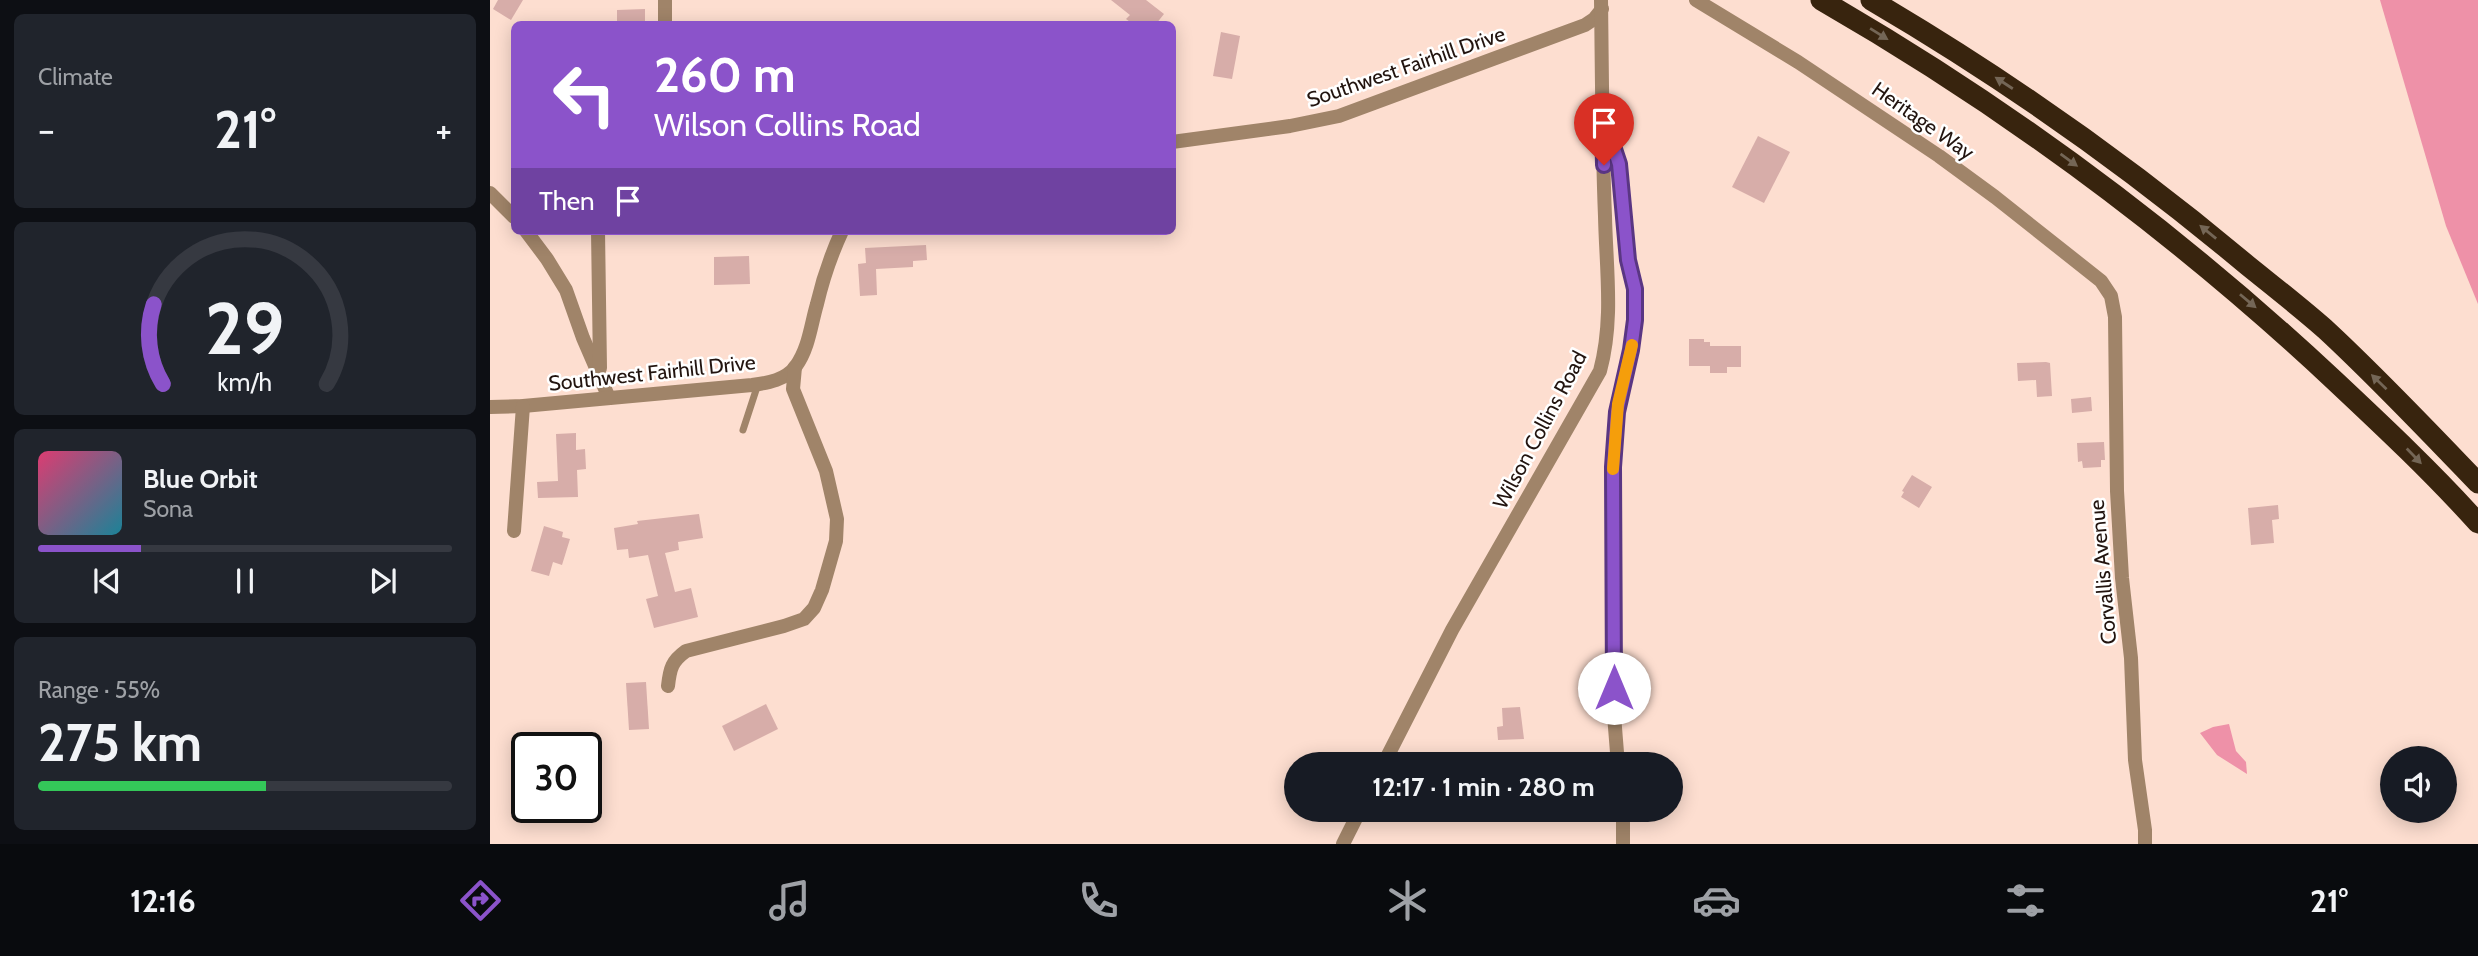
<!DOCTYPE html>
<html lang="en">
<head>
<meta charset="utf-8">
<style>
  body { margin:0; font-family:Cabin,sans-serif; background:#20242c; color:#f1f3f6; height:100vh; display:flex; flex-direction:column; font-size:26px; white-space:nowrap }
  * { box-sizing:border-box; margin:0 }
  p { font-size:23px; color:#9ea1a6 }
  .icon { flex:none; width:38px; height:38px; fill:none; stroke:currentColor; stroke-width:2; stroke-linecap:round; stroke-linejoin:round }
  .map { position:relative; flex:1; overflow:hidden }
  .sheet { display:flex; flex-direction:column; gap:14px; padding:14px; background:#0d0f14; width:490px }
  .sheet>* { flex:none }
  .top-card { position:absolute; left:21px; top:21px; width:665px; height:214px; border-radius:10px; box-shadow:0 4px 18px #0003; background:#8b53ca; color:#fff; overflow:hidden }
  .controls { position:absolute; left:1890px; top:746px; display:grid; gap:14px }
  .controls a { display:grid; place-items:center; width:77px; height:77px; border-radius:50%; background:#171b24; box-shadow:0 4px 18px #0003; font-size:35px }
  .speed { position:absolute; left:21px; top:732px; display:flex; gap:14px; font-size:35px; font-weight:700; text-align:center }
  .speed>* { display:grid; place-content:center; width:91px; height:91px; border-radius:50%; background:#171b24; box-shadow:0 4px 18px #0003; line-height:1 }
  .speed .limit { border:4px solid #111; border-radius:10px; background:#fff; color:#111 }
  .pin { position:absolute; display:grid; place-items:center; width:60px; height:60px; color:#fff; margin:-72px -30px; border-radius:50% 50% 50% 0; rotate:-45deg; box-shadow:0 0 7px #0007 }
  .pin .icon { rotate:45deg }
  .me { position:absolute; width:77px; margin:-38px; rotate:0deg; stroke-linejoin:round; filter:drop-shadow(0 0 5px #0008) }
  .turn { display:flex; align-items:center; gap:24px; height:147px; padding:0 28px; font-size:32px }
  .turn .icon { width:91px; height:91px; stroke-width:2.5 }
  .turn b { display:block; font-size:49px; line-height:60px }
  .then { display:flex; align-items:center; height:66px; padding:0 28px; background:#0003; gap:14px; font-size:26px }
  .big { font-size:52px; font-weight:700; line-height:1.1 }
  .sheet .tile { flex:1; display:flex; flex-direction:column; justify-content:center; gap:10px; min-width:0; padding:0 24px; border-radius:10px; background:#20242c }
  .sheet .dial { align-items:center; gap:0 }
  .dial svg { height:182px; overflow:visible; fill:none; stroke:#363941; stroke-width:7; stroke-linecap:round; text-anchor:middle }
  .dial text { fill:#f1f3f6; stroke:none }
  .song { display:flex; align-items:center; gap:21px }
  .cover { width:84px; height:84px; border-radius:10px; background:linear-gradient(135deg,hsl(340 70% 55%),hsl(190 70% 35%)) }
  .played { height:7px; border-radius:4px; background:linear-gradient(90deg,#8b53ca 25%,#363941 25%) }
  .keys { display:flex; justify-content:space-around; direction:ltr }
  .heat { display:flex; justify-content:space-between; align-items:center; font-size:38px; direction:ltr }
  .charge { height:10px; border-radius:5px; background:linear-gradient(90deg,#34c759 55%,#363941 0) }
  .trip { position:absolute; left:794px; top:752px; width:399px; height:70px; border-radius:35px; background:#171b24; box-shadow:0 4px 18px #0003; font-weight:700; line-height:70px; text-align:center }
  .dock { display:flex; height:112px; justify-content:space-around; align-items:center; background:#090b0e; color:#9ea1a6 }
  .dock .icon { width:49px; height:49px }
  .dock .current { color:#8b53ca }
  .dock b { font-size:32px; color:#f1f3f6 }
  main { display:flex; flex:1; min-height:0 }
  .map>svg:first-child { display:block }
  .water { fill:#ee91a8 }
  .building { fill:#d7ada9 }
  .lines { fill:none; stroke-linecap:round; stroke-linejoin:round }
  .service { stroke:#a08469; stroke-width:7 }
  .minor { stroke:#a08469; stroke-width:14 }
  .motorway { stroke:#38240e; stroke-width:21 }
  .oneway { fill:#746656 }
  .route-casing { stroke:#5a3683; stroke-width:18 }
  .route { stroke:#8b53ca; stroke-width:12 }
  .slow { stroke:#f59e0b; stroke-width:12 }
  .labels { text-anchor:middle; stroke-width:5; stroke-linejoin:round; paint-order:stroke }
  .street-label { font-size:21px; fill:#22140f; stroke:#fff }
</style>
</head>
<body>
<main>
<section class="sheet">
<div class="tile"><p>Climate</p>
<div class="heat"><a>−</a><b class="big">21°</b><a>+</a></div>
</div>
<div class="tile dial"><svg viewBox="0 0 100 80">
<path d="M14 69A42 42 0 1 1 86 69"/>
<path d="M14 69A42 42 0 0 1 10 34" stroke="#8b53ca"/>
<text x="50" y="56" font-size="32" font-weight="700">29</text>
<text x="50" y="72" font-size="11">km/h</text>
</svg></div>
<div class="tile">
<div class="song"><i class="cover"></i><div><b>Blue Orbit</b><p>Sona</p></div></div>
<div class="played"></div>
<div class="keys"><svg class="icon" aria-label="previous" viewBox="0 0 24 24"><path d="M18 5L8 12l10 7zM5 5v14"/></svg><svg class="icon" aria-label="pause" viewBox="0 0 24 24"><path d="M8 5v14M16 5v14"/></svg><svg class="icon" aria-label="next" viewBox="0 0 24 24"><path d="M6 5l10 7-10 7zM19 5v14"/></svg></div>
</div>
<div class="tile"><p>Range · 55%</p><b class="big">275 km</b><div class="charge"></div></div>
</section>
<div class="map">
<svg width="1988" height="844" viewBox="0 0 1988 844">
  <rect width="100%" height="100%" fill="#fdded0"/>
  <g class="water">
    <polygon points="1890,0 1988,0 1988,304 1956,226"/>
    <polygon points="1739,724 1746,751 1756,762 1757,774 1727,755 1710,733 1723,727"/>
  </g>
  <g class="building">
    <polygon points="8,0 33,0 21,20 3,9"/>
    <polygon points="621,0 656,0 674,14 666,24 643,24 636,19 640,15"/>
    <polygon points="155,9 155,24 127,24 127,10"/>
    <polygon points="731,32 750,36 742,79 723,76"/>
    <polygon points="1268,136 1300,152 1274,203 1242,187"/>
    <polygon points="436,245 437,260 423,261 423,267 386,269 387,295 370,296 368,264 376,263 375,248"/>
    <polygon points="259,256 260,284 224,285 224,257"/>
    <polygon points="1199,339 1214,339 1214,342 1220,342 1220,346 1251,346 1251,367 1237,367 1237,373 1220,373 1220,366 1199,366"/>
    <polygon points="1556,362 1560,363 1562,396 1547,397 1546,380 1528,381 1527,363"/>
    <polygon points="1601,397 1602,411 1582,413 1581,399"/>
    <polygon points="86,433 86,450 95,449 96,469 87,470 88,497 48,498 47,482 68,481 66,434"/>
    <polygon points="1614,442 1615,460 1611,460 1611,467 1593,468 1592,461 1588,462 1587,443"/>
    <polygon points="1422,475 1442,487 1429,508 1411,497 1414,492 1412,491"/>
    <polygon points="1788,505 1789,519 1782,520 1784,543 1761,545 1758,508"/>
    <polygon points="209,514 213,538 188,542 189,550 175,553 185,592 201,588 208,617 164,628 156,599 168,596 158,555 139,558 138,549 127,550 124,528 148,524 147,521"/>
    <polygon points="54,526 73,532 72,537 80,539 72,565 63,562 59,576 41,571"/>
    <polygon points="156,682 159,729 139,730 136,683"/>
    <polygon points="276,704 288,729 244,751 232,726"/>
    <polygon points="1030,707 1034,739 1008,740 1007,727 1013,726 1012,708"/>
  </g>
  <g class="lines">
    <polyline class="service" points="253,430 268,384"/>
    <g class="minor">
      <polyline points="1206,0 1308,62 1449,156 1505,197 1611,281 1621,296 1625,317 1627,491 1632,578 1641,658 1645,760 1655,830 1655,844"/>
      <polyline points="175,24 175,0"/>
      <polyline points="1117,127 1129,164 1138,260 1145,289 1145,320 1141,350 1127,412 1123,467 1124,715 1128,765"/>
      <polyline points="682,142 800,126 849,116 1095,25 1104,19 1112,9"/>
      <polyline points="0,193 24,217"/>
      <polyline points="36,231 57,259 76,290 93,338 119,398"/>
      <polyline points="108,231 110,368"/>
      <path d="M0,407l33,-1 229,-21c16,-2 34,-5 44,-19 13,-18 15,-42 21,-62 6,-26 14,-49 25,-73"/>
      <polyline points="24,531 33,406"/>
      <path d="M178,686c2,-18 4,-25 18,-35l98,-25 20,-7 10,-11 8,-18 14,-49 1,-22 -11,-48 -33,-82 2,-22"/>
      <path d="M893,765l69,-135 148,-259c14,-52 6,-103 5,-155 -3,-72 -3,-144 -4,-216"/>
      <polyline points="1133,810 1133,844"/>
      <polyline points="853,844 870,810"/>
    </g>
    <g class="motorway">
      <path d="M1331,0c186,107 357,234 514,381 49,46 98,92 143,142"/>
      <path d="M1381,0c133,78 258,166 376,265 26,21 53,42 78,64 53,49 103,102 153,154"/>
    </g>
  </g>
  <defs><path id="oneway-solid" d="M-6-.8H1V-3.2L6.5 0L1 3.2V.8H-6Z" transform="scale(1.75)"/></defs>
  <g class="oneway">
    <use href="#oneway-solid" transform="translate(1389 34) rotate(32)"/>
    <use href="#oneway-solid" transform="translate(1514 83) rotate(-147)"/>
    <use href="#oneway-solid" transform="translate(1579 160) rotate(36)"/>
    <use href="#oneway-solid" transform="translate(1718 232) rotate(-141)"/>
    <use href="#oneway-solid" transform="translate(1758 301) rotate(40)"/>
    <use href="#oneway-solid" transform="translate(1889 382) rotate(-136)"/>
    <use href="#oneway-solid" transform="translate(1924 456) rotate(46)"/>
  </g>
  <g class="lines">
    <g class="route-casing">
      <polyline id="route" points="1114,165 1113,116 1129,164 1138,260 1145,289 1145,320 1141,350 1127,412 1123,467 1124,688"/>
    </g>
    <use href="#route" class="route"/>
    <polyline class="slow" points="1123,469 1128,404 1142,345"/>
  </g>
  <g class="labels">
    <g class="street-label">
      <text transform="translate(916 67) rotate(-19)" y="7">Southwest Fairhill Drive</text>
      <text transform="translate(1433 121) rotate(35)" y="7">Heritage Way</text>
      <text transform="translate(162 373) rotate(-6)" y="7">Southwest Fairhill Drive</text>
      <text transform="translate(1050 430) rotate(-62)" y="7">Wilson Collins Road</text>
      <text transform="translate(1613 572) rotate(-95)" y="7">Corvallis Avenue</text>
    </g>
  </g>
</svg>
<div class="controls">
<a><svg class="icon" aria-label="sound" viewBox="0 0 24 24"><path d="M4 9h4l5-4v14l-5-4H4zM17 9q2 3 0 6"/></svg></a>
</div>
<div class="speed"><div class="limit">30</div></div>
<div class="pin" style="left:1114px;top:165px;background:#d93025"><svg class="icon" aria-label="arrive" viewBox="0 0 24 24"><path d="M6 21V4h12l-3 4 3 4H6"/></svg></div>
<svg class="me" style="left:1124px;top:688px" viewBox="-20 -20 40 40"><circle r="19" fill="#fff"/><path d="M0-13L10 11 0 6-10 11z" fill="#8b53ca"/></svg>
<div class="trip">12:17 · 1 min · 280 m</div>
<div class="top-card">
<div class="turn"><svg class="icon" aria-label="left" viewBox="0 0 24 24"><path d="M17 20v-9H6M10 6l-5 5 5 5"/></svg><div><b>260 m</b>Wilson Collins Road</div></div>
<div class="then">Then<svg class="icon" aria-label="arrive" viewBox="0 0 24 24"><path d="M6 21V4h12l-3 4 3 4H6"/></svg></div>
</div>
</div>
</main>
<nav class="dock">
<b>12:16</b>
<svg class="icon current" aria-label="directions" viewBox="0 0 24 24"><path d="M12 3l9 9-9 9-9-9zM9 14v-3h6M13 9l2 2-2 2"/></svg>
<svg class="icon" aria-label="music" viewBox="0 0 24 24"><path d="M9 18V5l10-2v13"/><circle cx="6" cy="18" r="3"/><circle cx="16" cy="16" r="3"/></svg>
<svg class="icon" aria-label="phone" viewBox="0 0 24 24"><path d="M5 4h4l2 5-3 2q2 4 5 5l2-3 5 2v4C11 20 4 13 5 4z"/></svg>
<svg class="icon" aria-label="climate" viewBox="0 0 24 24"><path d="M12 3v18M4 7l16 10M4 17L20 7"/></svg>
<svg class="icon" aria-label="car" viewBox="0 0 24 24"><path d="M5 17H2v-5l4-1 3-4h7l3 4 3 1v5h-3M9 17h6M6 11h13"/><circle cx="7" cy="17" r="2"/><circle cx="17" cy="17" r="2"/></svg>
<svg class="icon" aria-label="filters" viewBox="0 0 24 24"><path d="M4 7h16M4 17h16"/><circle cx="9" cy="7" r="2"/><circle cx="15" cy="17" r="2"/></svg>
<b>21°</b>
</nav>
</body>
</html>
